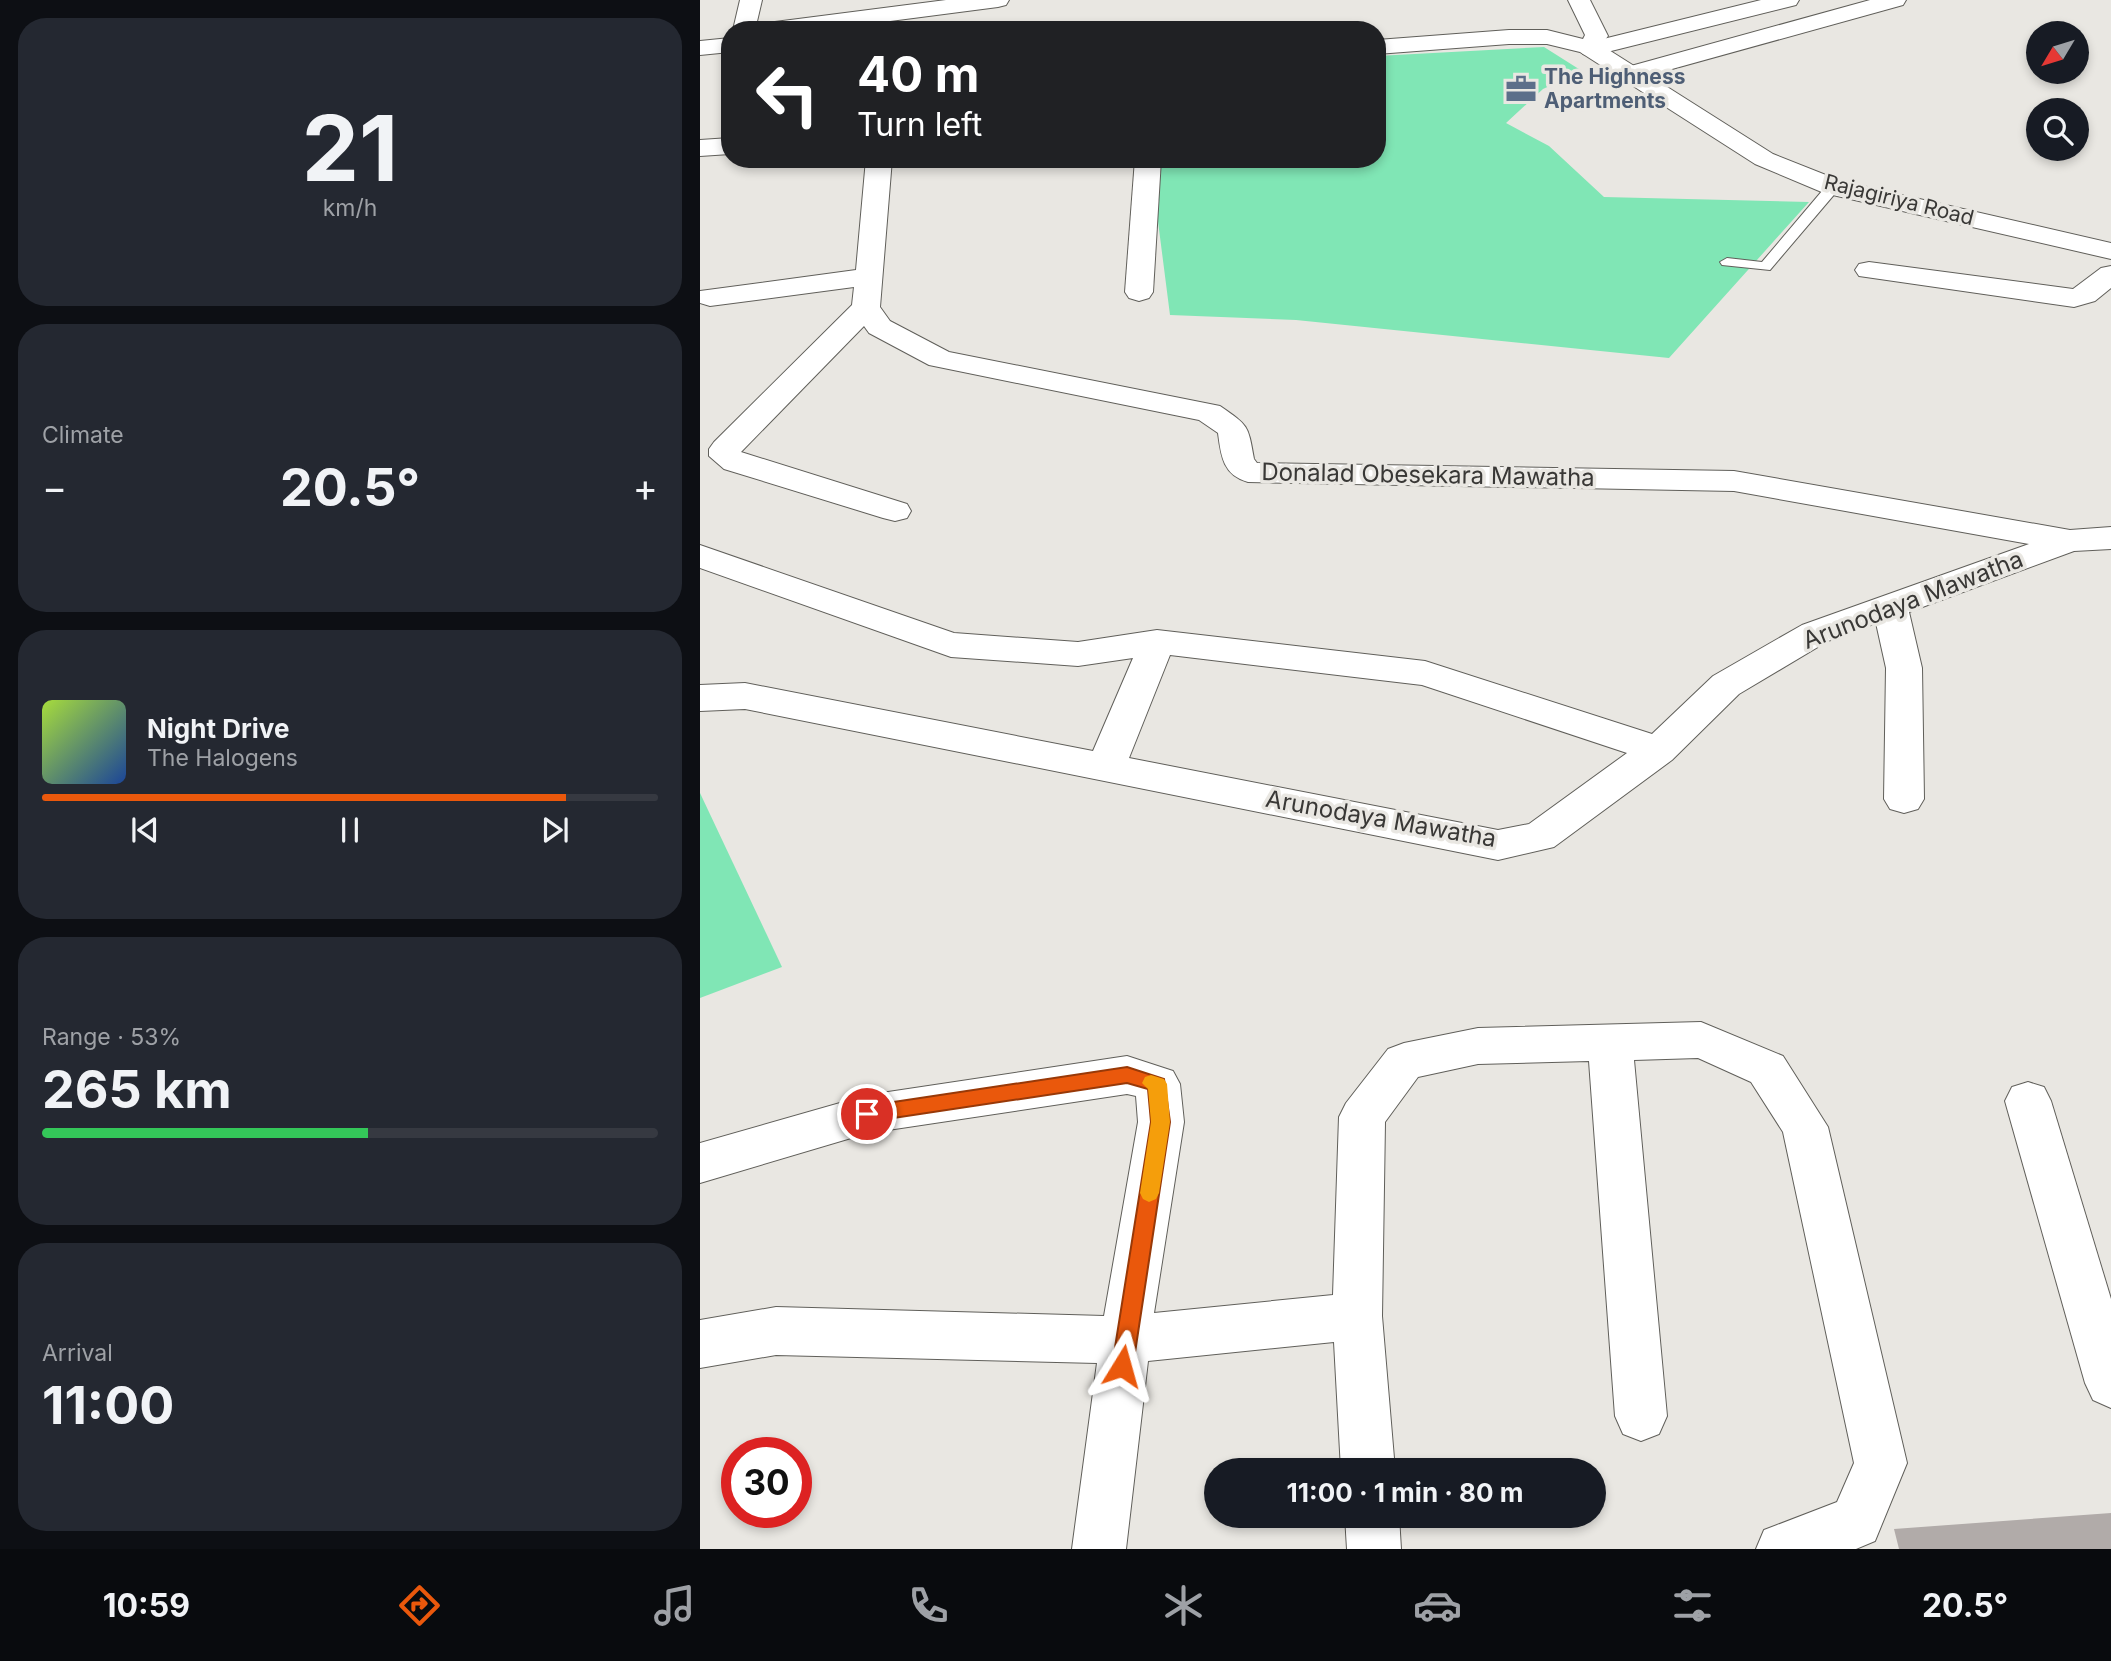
<!DOCTYPE html>
<html lang="en">
<head>
<meta charset="utf-8">
<style>
  body { margin:0; font-family:Inter,sans-serif; background:#242831; color:#f1f3f6; height:100vh; display:flex; flex-direction:column; font-size:26px; white-space:nowrap }
  * { box-sizing:border-box; margin:0 }
  p { font-size:23px; color:#9ea1a6 }
  .icon { flex:none; width:38px; height:38px; fill:none; stroke:currentColor; stroke-width:2; stroke-linecap:round; stroke-linejoin:round }
  .map { position:relative; flex:1; overflow:hidden }
  .details { display:flex; flex-direction:column; gap:18px; padding:18px; background:#0d0f14; width:700px }
  .details>* { flex:none }
  .hud { position:absolute; left:21px; top:21px; width:665px; height:147px; border-radius:28px; box-shadow:0 4px 10px #0003; background:#202124; color:#fff; overflow:hidden }
  .needle { width:46px; rotate:232deg }
  .tools { position:absolute; left:1326px; top:21px; display:grid; gap:14px }
  .tools a { display:grid; place-items:center; width:63px; height:63px; border-radius:50%; background:#171b24; box-shadow:0 4px 10px #0003; font-size:35px }
  .speed { position:absolute; left:21px; top:1437px; display:flex; gap:14px; font-size:35px; font-weight:700; text-align:center }
  .speed>* { display:grid; place-content:center; width:91px; height:91px; border-radius:50%; background:#171b24; box-shadow:0 4px 10px #0003; line-height:1 }
  .speed .limit { border:10px solid #d22; background:#fff; color:#111 }
  .pin { position:absolute; display:grid; place-items:center; width:60px; height:60px; color:#fff; margin:-30px; border:4px solid #fff; border-radius:50%; box-shadow:0 2px 7px #0007 }
  .me { position:absolute; width:77px; margin:-38px; rotate:8deg; stroke-linejoin:round; filter:drop-shadow(0 0 5px #0008) }
  .turn { display:flex; align-items:center; gap:24px; height:147px; padding:0 21px; font-size:32px }
  .turn .icon { width:91px; height:91px; stroke-width:2.5 }
  .turn b { display:block; font-size:49px; line-height:60px }
  .big { font-size:52px; font-weight:700; line-height:1.1 }
  .details .card { flex:1; display:flex; flex-direction:column; justify-content:center; gap:10px; min-width:0; padding:0 24px; border-radius:28px; background:#242831 }
  .details .dial { align-items:center; gap:0 }
  .dial b { font-size:91px; line-height:1 }
  .song { display:flex; align-items:center; gap:21px }
  .cover { width:84px; height:84px; border-radius:10px; background:linear-gradient(135deg,hsl(80 70% 55%),hsl(220 70% 35%)) }
  .played { height:7px; border-radius:4px; background:linear-gradient(90deg,#ea580c 85%,#363941 85%) }
  .keys { display:flex; justify-content:space-around; direction:ltr }
  .heat { display:flex; justify-content:space-between; align-items:center; font-size:38px; direction:ltr }
  .charge { height:10px; border-radius:5px; background:linear-gradient(90deg,#34c759 53%,#363941 0) }
  .trip { position:absolute; left:504px; top:1458px; width:402px; height:70px; border-radius:35px; background:#171b24; box-shadow:0 4px 10px #0003; font-weight:700; line-height:70px; text-align:center }
  .menu { display:flex; height:112px; justify-content:space-around; align-items:center; background:#090b0e; color:#9ea1a6 }
  .menu .icon { width:49px; height:49px }
  .menu .on { color:#ea580c }
  .menu b { font-size:32px; color:#f1f3f6 }
  main { display:flex; flex:1; min-height:0 }
  .map>svg:first-child { display:block }
  .green { fill:#80e6b5 }
  .building { fill:#b1aba9 }
  .lines { fill:none; stroke-linecap:round; stroke-linejoin:round }
  .lane-casing { stroke:#605f5a; stroke-width:2 }
  .street-casing { stroke:#605f5a; stroke-width:2 }
  .secondary-casing { stroke:#605f5a; stroke-width:2 }
  .lane { fill:#fff; fill-rule:evenodd }
  .street { fill:#fff; fill-rule:evenodd }
  .secondary { fill:#fff; fill-rule:evenodd }
  .route { fill:#ea580c; stroke:#983908; stroke-width:2 }
  .slow { fill:#f59e0b }
  .labels { text-anchor:middle; stroke-width:7; stroke-linejoin:round; paint-order:stroke }
  .far-service-label { font-size:21px; font-weight:bold; fill:#4e5e75; stroke:#e9e7e2; text-anchor:start }
  .far-street-label { font-size:21px; fill:#393836; stroke:#e9e7e2 }
  .street-label { font-size:24px; fill:#393836; stroke:#e9e7e2 }
</style>
</head>
<body>
<main>
<section class="details">
<div class="card dial"><b>21</b><p>km/h</p></div>
<div class="card"><p>Climate</p>
<div class="heat"><a>−</a><b class="big">20.5°</b><a>+</a></div>
</div>
<div class="card">
<div class="song"><i class="cover"></i><div><b>Night Drive</b><p>The Halogens</p></div></div>
<div class="played"></div>
<div class="keys"><svg class="icon" aria-label="previous" viewBox="0 0 24 24"><path d="M18 5L8 12l10 7zM5 5v14"/></svg><svg class="icon" aria-label="pause" viewBox="0 0 24 24"><path d="M8 5v14M16 5v14"/></svg><svg class="icon" aria-label="next" viewBox="0 0 24 24"><path d="M6 5l10 7-10 7zM19 5v14"/></svg></div>
</div>
<div class="card"><p>Range · 53%</p><b class="big">265 km</b><div class="charge"></div></div>
<div class="card"><p>Arrival</p><b class="big">11:00</b></div>
</section>
<div class="map">
<svg width="1411" height="1549" viewBox="0 0 1411 1549">
  <rect width="100%" height="100%" fill="#e9e7e2"/>
  <g class="green">
    <polygon points="844,47 882,71 843,89 806,123 849,146 904,197 1109,202 969,358 596,320 470,315 450,159 677,159 677,101 682,100 677,89 677,56"/>
    <polygon points="0,793 82,967 0,998"/>
  </g>
  <polygon class="building" points="1411,1513 1411,1549 1199,1549 1194,1529"/>
  <g class="lines">
    <g class="lane-casing">
      <polygon id="lane" points="1133,183 1140,187 1138,190 1070,270 1022,265 1020,262 1027,258 1062,262 1128,184"/>
    </g>
    <g class="street-casing">
      <g id="street">
        <polygon points="40,0 62,0 55,30 33,30"/>
        <polygon points="1061,0 1099,0 1096,5 891,56 883,54 879,49 883,44"/>
        <polygon points="1170,0 1206,0 1203,5 936,79 920,79 916,74 920,69"/>
        <polygon points="30,38 30,52 0,55 0,41"/>
        <path d="M166,159h26l-12,148 10,14 59,31 271,54c29,20 28,19 34,53l3,4 477,8 336,59 41,-3v22l-37,2 -165,61 13,56 2,131 -6,10 -14,4 -14,-4 -6,-10 2,-131 -10,-45 -48,18 -89,53 -67,66 -118,87 -56,13 -753,-151 -45,2v-26l45,-2 348,68 40,-93 -55,8 -127,-9 -251,-89v-23l254,88 124,9 79,-12 268,31 227,73 61,-58 89,-51 227,-81 -295,-53 -486,-9c-25,-7 -27,-26 -30,-49l-19,-13 -270,-55 -60,-32 -5,-7 -123,126 166,52 4,7 -4,7 -12,3 -12,-3 -159,-49 -15,-13v-7l5,-7 138,-137 2,-18 -144,19 -10,-3v-12l156,-21zM470,655l252,30 205,68 -98,71 -31,6 -369,-72z"/>
        <polygon points="435,159 461,159 453,292 449,298 439,301 429,298 425,292"/>
        <polygon points="1169,262 1373,289 1401,268 1411,266 1411,288 1395,301 1374,307 1159,276 1155,270 1159,264"/>
        <polygon points="1001,1022 1083,1056 1128,1127 1207,1463 1175,1541 1156,1549 1056,1549 1064,1530 1137,1502 1154,1463 1083,1132 1051,1082 998,1058 934,1060 967,1416 959,1434 941,1441 923,1434 915,1416 889,1061 778,1064 718,1077 685,1122 682,1316 695,1470 641,1470 634,1342 448,1361 426,1549 372,1549 397,1363 76,1355 0,1368 0,1320 76,1307 404,1316 438,1122 436,1096 427,1094 168,1133 0,1183 0,1143 168,1095 427,1056 473,1071 480,1084 484,1122 454,1313 633,1295 639,1117 646,1103 688,1049 704,1043 778,1028"/>
        <polygon points="1328,1082 1344,1087 1351,1101 1411,1299 1411,1408 1393,1400 1385,1383 1305,1101 1312,1087"/>
        <polygon points="645,1516 699,1516 701,1549 647,1549"/>
      </g>
    </g>
    <g class="secondary-casing">
      <g id="secondary">
        <polygon points="246,0 309,0 306,5 298,7 121,30 56,30 59,25 67,23"/>
        <polygon points="868,0 890,0 908,36 901,45 1073,154 1141,181 1411,243 1411,259 1124,193 1055,164 880,52 847,44 809,44 677,54 677,40 809,30 847,30 883,39 885,35"/>
        <polygon points="30,138 30,154 0,156 0,140"/>
      </g>
    </g>
    <use href="#lane" class="lane"/>
    <use href="#street" class="street"/>
    <use href="#secondary" class="secondary"/>
  </g>
  <polygon class="route" points="427,1067 464,1079 470,1122 433,1366 430,1373 422,1376 415,1373 412,1366 451,1122 448,1089 427,1083 167,1122 161,1120 158,1114 161,1108 167,1106"/>
  <polygon class="slow" points="451,1075 464,1079 467,1084 470,1122 459,1193 456,1199 449,1202 443,1199 440,1193 451,1122 448,1089 442,1083 445,1077"/>
  <defs>
    <g id="office-bare" transform="scale(2.415)"><path d="M-6-3h4V-5.5h4V-3h4V5H-6ZM-1-4.5V-3h2v-1.5ZM-6 0V1H6V0Z" fill="#5c6f8a" stroke="#e9e7e2" stroke-width="2.5" paint-order="stroke"/></g>
  </defs>
  <g fill-rule="evenodd">
    <use href="#office-bare" x="821" y="89"/>
  </g>
  <g class="labels">
    <g class="far-service-label">
      <text x="844" y="84">The Highness<tspan x="844" dy="24">Apartments</tspan></text>
    </g>
    <g class="far-street-label">
      <text transform="translate(1199 200) rotate(14)" y="7">Rajagiriya Road</text>
    </g>
    <g class="street-label">
      <text transform="translate(728 475) rotate(1)" y="8">Donalad Obesekara Mawatha</text>
      <text transform="translate(1213 600) rotate(-21)" y="8">Arunodaya Mawatha</text>
      <text transform="translate(681 819) rotate(10)" y="8">Arunodaya Mawatha</text>
    </g>
  </g>
</svg>
<div class="tools">
<a><svg class="needle" viewBox="-14 -14 28 28"><path d="M0-13l5 13h-10z" fill="#e53935"/><path d="M0 13l5-13h-10z" fill="#9ea1a6"/></svg></a>
<a><svg class="icon" aria-label="search" viewBox="0 0 24 24"><circle cx="10" cy="10" r="6"/><path d="M15 15l6 6"/></svg></a>
</div>
<div class="speed"><div class="limit">30</div></div>
<div class="pin" style="left:167px;top:1114px;background:#d93025"><svg class="icon" aria-label="arrive" viewBox="0 0 24 24"><path d="M6 21V4h12l-3 4 3 4H6"/></svg></div>
<svg class="me" style="left:422px;top:1366px" viewBox="-20 -20 40 40"><path d="M0-17L14 15 0 8-14 15z" fill="#ea580c" stroke="#fff" stroke-width="4"/></svg>
<div class="trip">11:00 · 1 min · 80 m</div>
<div class="hud">
<div class="turn"><svg class="icon" aria-label="left" viewBox="0 0 24 24"><path d="M17 20v-9H6M10 6l-5 5 5 5"/></svg><div><b>40 m</b>Turn left</div></div>
</div>
</div>
</main>
<nav class="menu">
<b>10:59</b>
<svg class="icon on" aria-label="directions" viewBox="0 0 24 24"><path d="M12 3l9 9-9 9-9-9zM9 14v-3h6M13 9l2 2-2 2"/></svg>
<svg class="icon" aria-label="music" viewBox="0 0 24 24"><path d="M9 18V5l10-2v13"/><circle cx="6" cy="18" r="3"/><circle cx="16" cy="16" r="3"/></svg>
<svg class="icon" aria-label="phone" viewBox="0 0 24 24"><path d="M5 4h4l2 5-3 2q2 4 5 5l2-3 5 2v4C11 20 4 13 5 4z"/></svg>
<svg class="icon" aria-label="climate" viewBox="0 0 24 24"><path d="M12 3v18M4 7l16 10M4 17L20 7"/></svg>
<svg class="icon" aria-label="car" viewBox="0 0 24 24"><path d="M5 17H2v-5l4-1 3-4h7l3 4 3 1v5h-3M9 17h6M6 11h13"/><circle cx="7" cy="17" r="2"/><circle cx="17" cy="17" r="2"/></svg>
<svg class="icon" aria-label="filters" viewBox="0 0 24 24"><path d="M4 7h16M4 17h16"/><circle cx="9" cy="7" r="2"/><circle cx="15" cy="17" r="2"/></svg>
<b>20.5°</b>
</nav>
</body>
</html>
